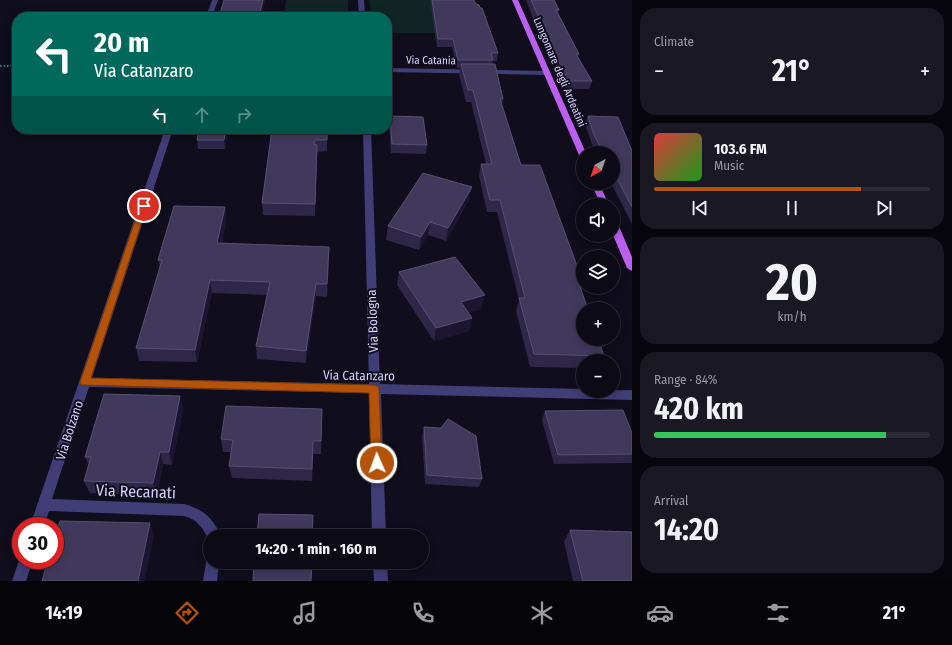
<!DOCTYPE html>
<html lang="en">
<head>
<meta charset="utf-8">
<style>
  body { margin:0; font-family:"Fira Sans Condensed",sans-serif; background:#1a1822; color:#f1f3f6; height:100vh; display:flex; flex-direction:column; font-size:15px; white-space:nowrap }
  * { box-sizing:border-box; margin:0 }
  p { font-size:13px; color:#9a9aa0 }
  .icon { flex:none; width:22px; height:22px; fill:none; stroke:currentColor; stroke-width:2; stroke-linecap:round; stroke-linejoin:round }
  .map { position:relative; flex:1; overflow:hidden }
  .side { display:flex; flex-direction:column; gap:8px; padding:8px; background:#07060c; width:320px }
  .side>* { flex:none }
  .banner { position:absolute; left:12px; top:12px; width:380px; height:122px; border-radius:16px; box-shadow:0 2px 10px #0003,0 0 0 1px #2c2b34; background:#00695c; color:#fff; overflow:hidden }
  .needle { width:26px; rotate:220deg }
  .buttons { position:absolute; left:576px; top:146px; display:grid; gap:8px }
  .buttons a { display:grid; place-items:center; width:44px; height:44px; border-radius:50%; background:#0c0a15; box-shadow:0 2px 10px #0003,0 0 0 1px #2c2b34; font-size:20px }
  .speed { position:absolute; left:12px; top:517px; display:flex; gap:8px; font-size:20px; font-weight:700; text-align:center }
  .speed>* { display:grid; place-content:center; width:52px; height:52px; border-radius:50%; background:#0c0a15; box-shadow:0 2px 10px #0003,0 0 0 1px #2c2b34; line-height:1 }
  .speed .limit { border:6px solid #d22; background:#fff; color:#111 }
  .pin { position:absolute; display:grid; place-items:center; width:34px; height:34px; color:#fff; margin:-17px; border:2px solid #fff; border-radius:50%; box-shadow:0 1px 4px #0007 }
  .me { position:absolute; width:44px; margin:-22px; rotate:358deg; stroke-linejoin:round; filter:drop-shadow(0 0 3px #0008) }
  .turn { display:flex; align-items:center; gap:14px; height:84px; padding:0 16px; font-size:18px }
  .turn .icon { width:52px; height:52px; stroke-width:2.5 }
  .turn b { display:block; font-size:28px; line-height:34px }
  .lanes { display:flex; align-items:center; height:38px; padding:0 16px; background:#0003; justify-content:center; gap:20px; direction:ltr }
  .lanes .off { opacity:.35 }
  .big { font-size:30px; font-weight:700; line-height:1.1 }
  .side .widget { flex:1; display:flex; flex-direction:column; justify-content:center; gap:6px; min-width:0; padding:0 14px; border-radius:16px; background:#1a1822 }
  .side .dial { align-items:center; gap:0 }
  .dial b { font-size:52px; line-height:1 }
  .song { display:flex; align-items:center; gap:12px }
  .cover { width:48px; height:48px; border-radius:6px; background:linear-gradient(135deg,hsl(0 70% 55%),hsl(120 70% 35%)) }
  .played { height:4px; border-radius:2px; background:linear-gradient(90deg,#b45309 75%,#2c2b34 75%) }
  .keys { display:flex; justify-content:space-around; direction:ltr }
  .heat { display:flex; justify-content:space-between; align-items:center; font-size:22px; direction:ltr }
  .charge { height:6px; border-radius:3px; background:linear-gradient(90deg,#34c759 84%,#2c2b34 0) }
  .trip { position:absolute; left:203px; top:529px; width:226px; height:40px; border-radius:20px; background:#0c0a15; box-shadow:0 2px 10px #0003,0 0 0 1px #2c2b34; font-weight:700; line-height:40px; text-align:center }
  .dock { display:flex; height:64px; justify-content:space-around; align-items:center; background:#050408; color:#9a9aa0 }
  .dock .icon { width:28px; height:28px }
  .dock .active { color:#b45309 }
  .dock b { font-size:18px; color:#f1f3f6 }
  main { display:flex; flex:1; min-height:0 }
  .map>svg:first-child { display:block }
  .green { fill:#112525 }
  .lines { fill:none; stroke-linecap:round; stroke-linejoin:round }
  .path { stroke:#38a39e; stroke-width:1.5; stroke-dasharray:1.5 2; stroke-linecap:butt }
  .minor { fill:#403d77; fill-rule:evenodd }
  .major { fill:#bb5ff0; fill-rule:evenodd }
  .wall { fill:#2e2748 }
  .shaded-wall { fill:#1b152f }
  .building { fill:#40395b; stroke:#575074 }
  .route { fill:#b45309; stroke:#753606 }
  .labels { text-anchor:middle; stroke-width:4; stroke-linejoin:round; paint-order:stroke }
  .far-street-label { font-size:11px; fill:#d3cdfa; stroke:#100d1c }
  .street-label { font-size:13px; fill:#d3cdfa; stroke:#100d1c }
  .near-street-label { font-size:16px; fill:#d3cdfa; stroke:#100d1c }
</style>
</head>
<body>
<main>
<div class="map">
<svg width="632" height="581" viewBox="0 0 632 581">
  <rect width="100%" height="100%" fill="#100d1c"/>
  <g class="green">
    <polygon points="286,0 348,0 348,17 284,17"/>
    <polygon points="369,0 430,0 439,33 387,33 387,17 372,17"/>
  </g>
  <g class="lines">
    <polyline class="path" points="0,66 17,66"/>
    <g class="minor">
      <polygon points="212,0 218,0 212,17 206,17"/>
      <polygon points="358,0 364,0 365,17 359,17"/>
      <polygon points="387,68 547,71 550,73 547,75 387,72"/>
      <path d="M165,129h8l-81,249 277,6 -6,-255h8l9,255 203,5v2l49,-1v10l-251,-6 5,142h-14l-3,-143 -280,-6 -37,112 132,5c19,5 29,14 37,32h-11l-1,5c-5,-12 -12,-22 -25,-25l-135,-5 -5,15h-14z"/>
      <polygon points="21,555 21,560 33,560 26,581 12,581"/>
      <polygon points="210,556 210,562 219,562 217,581 203,581 207,557"/>
      <polygon points="373,562 387,562 388,581 374,581"/>
    </g>
    <g class="major">
      <polygon points="512,0 518,0 586,153 583,153 583,157 579,155"/>
      <polygon points="591,183 599,183 609,205 601,205"/>
      <polygon points="613,221 618,224 632,257 632,271 627,268 613,235"/>
    </g>
  </g>
  <g class="wall">
    <polygon points="265,0 261,17 219,17"/>
    <polygon points="430,0 474,0 476,4 498,53 497,61 493,61 492,64 503,99 502,105 521,165 583,282 583,286 581,291 604,356 602,361 583,361 583,368 530,367 516,311 519,300 497,212 487,212 479,176 481,164 486,164 471,102 466,102 459,75 460,68 457,68 452,47 437,47"/>
    <polygon points="526,0 554,0 559,10 558,13 579,54 578,57 592,81 589,89 565,89 530,11"/>
    <polygon points="390,116 427,145 426,154 391,153 389,125"/>
    <polygon points="588,116 632,151 632,224 611,183 613,183 613,153 596,153 592,144 585,124"/>
    <polygon points="199,129 228,129 225,149 198,149 197,140"/>
    <polygon points="272,129 327,129 327,151 317,152 315,216 263,215 262,203"/>
    <polygon points="469,200 446,241 428,235 419,250 386,240 388,226"/>
    <polygon points="225,207 226,220 222,243 329,259 327,297 316,296 306,363 257,359 256,346 267,295 212,293 197,362 139,361 136,348 160,267 158,260"/>
    <polygon points="399,272 481,309 468,312 472,318 469,331 434,341 397,285"/>
    <polygon points="180,396 183,409 172,465 163,464 157,495 90,493 84,481 89,466 85,457"/>
    <polygon points="322,409 321,454 313,454 312,481 232,478 229,466 231,452 223,452 221,439"/>
    <polygon points="545,411 632,433 632,463 554,464 542,420"/>
    <polygon points="424,427 482,479 479,487 425,484 422,436"/>
    <polygon points="570,530 632,581 573,581 564,542"/>
  </g>
  <g class="shaded-wall">
    <polygon points="263,0 265,0 261,17 259,17"/>
    <polygon points="226,129 228,129 225,149 224,140"/>
    <polygon points="317,145 317,156 315,216 315,204"/>
    <polygon points="472,187 469,200 446,241 448,228"/>
    <polygon points="225,207 226,220 219,255 217,243"/>
    <polygon points="430,222 428,235 419,250 421,237"/>
    <polygon points="329,247 329,259 327,297 327,284"/>
    <polygon points="210,280 212,293 197,362 195,350"/>
    <polygon points="316,284 316,296 306,363 306,351"/>
    <polygon points="485,295 481,309 458,315 461,302"/>
    <polygon points="472,318 469,331 434,341 436,328"/>
    <polygon points="180,396 183,409 172,465 169,452"/>
    <polygon points="160,452 163,464 157,495 153,483"/>
    <polygon points="150,523 154,535 145,581 138,581"/>
  </g>
  <g class="building">
    <polygon points="224,0 263,0 259,16 250,16 249,17 219,17"/>
    <polygon points="432,0 474,0 476,4 479,5 480,8 482,8 498,53 491,53 493,60 458,60 453,39 438,39"/>
    <polygon points="531,0 554,0 559,10 556,10 579,54 576,54 592,81 568,81"/>
    <polygon points="461,64 495,64 503,99 500,99 521,165 540,165 583,282 583,284 579,284 588,309 583,309 583,339 598,339 604,356 534,354 519,298 525,298 500,200 490,200 481,164 492,164 473,90 468,90"/>
    <polygon points="390,116 423,117 427,145 392,144"/>
    <polygon points="588,116 618,117 632,151 632,154 631,154 632,156 632,207 613,171 613,153 604,153 594,135"/>
    <polygon points="199,129 226,129 224,140 197,140"/>
    <polygon points="272,129 327,129 327,140 315,140 314,144 317,145 315,204 262,203"/>
    <polygon points="423,173 472,187 448,228 430,222 421,237 388,226"/>
    <polygon points="174,206 225,207 217,243 329,247 327,284 316,284 306,351 256,346 270,282 210,280 195,350 136,348 162,260 158,260"/>
    <polygon points="455,257 485,295 461,302 472,318 436,328 399,272"/>
    <polygon points="104,394 180,396 169,452 160,452 153,483 84,481 91,457 85,457"/>
    <polygon points="226,406 322,409 321,441 313,441 312,469 229,466 233,440 221,439"/>
    <polygon points="623,410 632,433 632,454 558,455 545,411"/>
    <polygon points="448,419 476,436 482,479 427,475 424,427 441,428"/>
    <polygon points="259,514 313,515 312,536 257,536"/>
    <polygon points="60,521 150,523 138,581 42,581 48,560 55,560 55,537"/>
    <polygon points="570,530 632,532 632,581 583,581"/>
    <polygon points="254,562 312,562 311,581 253,581"/>
  </g>
  <polygon class="route" points="144,203 147,206 91,378 374,385 378,386 379,389 382,463 381,466 377,468 373,466 371,463 369,393 81,385 80,382 140,206"/>
  <g class="labels">
    <g class="far-street-label">
      <text transform="translate(431 60) rotate(1)" y="4">Via Catania</text>
      <text transform="translate(560 72) rotate(67)" y="4">Lungomare degli Ardeatini</text>
    </g>
    <g class="street-label">
      <text transform="translate(372 321) rotate(-92)" y="5">Via Bologna</text>
      <text transform="translate(359 375) rotate(1)" y="5">Via Catanzaro</text>
      <text transform="translate(69 430) rotate(-72)" y="5">Via Bolzano</text>
    </g>
    <g class="near-street-label">
      <text transform="translate(136 491) rotate(2)" y="6">Via Recanati</text>
    </g>
  </g>
</svg>
<div class="buttons">
<a><svg class="needle" viewBox="-14 -14 28 28"><path d="M0-13l5 13h-10z" fill="#e53935"/><path d="M0 13l5-13h-10z" fill="#9a9aa0"/></svg></a>
<a><svg class="icon" aria-label="sound" viewBox="0 0 24 24"><path d="M4 9h4l5-4v14l-5-4H4zM17 9q2 3 0 6"/></svg></a>
<a><svg class="icon" aria-label="layers" viewBox="0 0 24 24"><path d="M12 4l9 5-9 5-9-5zM3 14l9 5 9-5"/></svg></a>
<a>+</a>
<a>−</a>
</div>
<div class="speed"><div class="limit">30</div></div>
<div class="pin" style="left:144px;top:206px;background:#d93025"><svg class="icon" aria-label="arrive" viewBox="0 0 24 24"><path d="M6 21V4h12l-3 4 3 4H6"/></svg></div>
<svg class="me" style="left:377px;top:463px" viewBox="-20 -20 40 40"><circle r="17" fill="#b45309" stroke="#fff" stroke-width="3"/><path d="M0-11L8 9 0 5-8 9z" fill="#fff"/></svg>
<div class="trip">14:20 · 1 min · 160 m</div>
<div class="banner">
<div class="turn"><svg class="icon" aria-label="left" viewBox="0 0 24 24"><path d="M17 20v-9H6M10 6l-5 5 5 5"/></svg><div><b>20 m</b>Via Catanzaro</div></div>
<div class="lanes"><svg class="icon" aria-label="left" viewBox="0 0 24 24"><path d="M17 20v-9H6M10 6l-5 5 5 5"/></svg><svg class="icon off" aria-label="ahead" viewBox="0 0 24 24"><path d="M12 20V5M6 11l6-6 6 6"/></svg><svg class="icon off" aria-label="right" viewBox="0 0 24 24"><path d="M7 20v-9h11M14 6l5 5-5 5"/></svg></div>
</div>
</div>
<section class="side">
<div class="widget"><p>Climate</p>
<div class="heat"><a>−</a><b class="big">21°</b><a>+</a></div>
</div>
<div class="widget">
<div class="song"><i class="cover"></i><div><b>103.6 FM</b><p>Music</p></div></div>
<div class="played"></div>
<div class="keys"><svg class="icon" aria-label="previous" viewBox="0 0 24 24"><path d="M18 5L8 12l10 7zM5 5v14"/></svg><svg class="icon" aria-label="pause" viewBox="0 0 24 24"><path d="M8 5v14M16 5v14"/></svg><svg class="icon" aria-label="next" viewBox="0 0 24 24"><path d="M6 5l10 7-10 7zM19 5v14"/></svg></div>
</div>
<div class="widget dial"><b>20</b><p>km/h</p></div>
<div class="widget"><p>Range · 84%</p><b class="big">420 km</b><div class="charge"></div></div>
<div class="widget"><p>Arrival</p><b class="big">14:20</b></div>
</section>
</main>
<nav class="dock">
<b>14:19</b>
<svg class="icon active" aria-label="directions" viewBox="0 0 24 24"><path d="M12 3l9 9-9 9-9-9zM9 14v-3h6M13 9l2 2-2 2"/></svg>
<svg class="icon" aria-label="music" viewBox="0 0 24 24"><path d="M9 18V5l10-2v13"/><circle cx="6" cy="18" r="3"/><circle cx="16" cy="16" r="3"/></svg>
<svg class="icon" aria-label="phone" viewBox="0 0 24 24"><path d="M5 4h4l2 5-3 2q2 4 5 5l2-3 5 2v4C11 20 4 13 5 4z"/></svg>
<svg class="icon" aria-label="climate" viewBox="0 0 24 24"><path d="M12 3v18M4 7l16 10M4 17L20 7"/></svg>
<svg class="icon" aria-label="car" viewBox="0 0 24 24"><path d="M5 17H2v-5l4-1 3-4h7l3 4 3 1v5h-3M9 17h6M6 11h13"/><circle cx="7" cy="17" r="2"/><circle cx="17" cy="17" r="2"/></svg>
<svg class="icon" aria-label="filters" viewBox="0 0 24 24"><path d="M4 7h16M4 17h16"/><circle cx="9" cy="7" r="2"/><circle cx="15" cy="17" r="2"/></svg>
<b>21°</b>
</nav>
</body>
</html>
